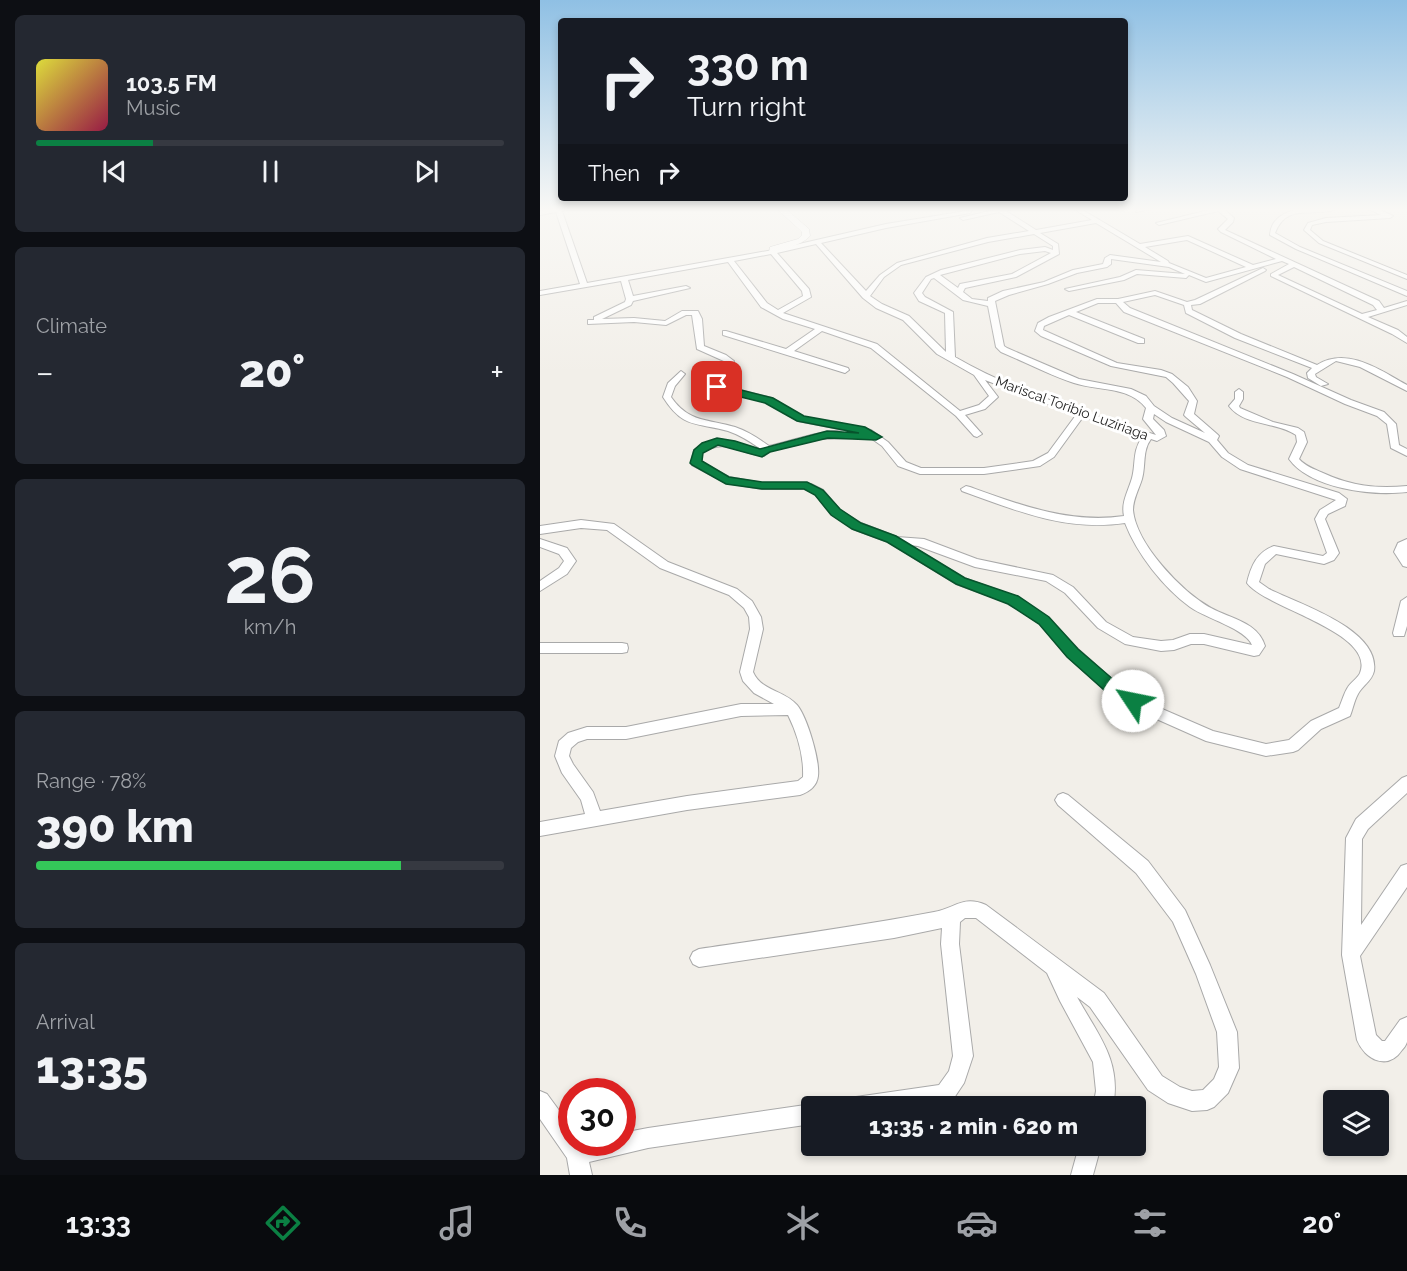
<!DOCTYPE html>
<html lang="en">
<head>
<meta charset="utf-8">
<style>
  body { margin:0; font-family:Raleway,sans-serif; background:#242831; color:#f1f3f6; height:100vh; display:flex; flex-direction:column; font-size:22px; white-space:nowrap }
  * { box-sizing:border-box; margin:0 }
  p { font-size:20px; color:#9ea1a6 }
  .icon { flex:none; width:33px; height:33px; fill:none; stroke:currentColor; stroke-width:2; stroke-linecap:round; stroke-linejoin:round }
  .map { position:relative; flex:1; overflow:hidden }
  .details { display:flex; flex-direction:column; gap:15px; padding:15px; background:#0d0f14; width:540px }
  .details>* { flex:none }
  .banner { position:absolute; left:18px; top:18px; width:570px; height:183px; border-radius:6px; box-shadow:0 3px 9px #0003; background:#171b24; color:#f1f3f6; overflow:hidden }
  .tools { position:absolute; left:783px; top:1090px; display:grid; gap:12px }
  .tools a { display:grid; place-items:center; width:66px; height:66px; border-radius:6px; background:#171b24; box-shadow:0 3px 9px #0003; font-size:30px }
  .speed { position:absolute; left:18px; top:1078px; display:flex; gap:12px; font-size:30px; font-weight:700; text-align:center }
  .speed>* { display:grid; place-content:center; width:78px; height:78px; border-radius:50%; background:#171b24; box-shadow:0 3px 9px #0003; line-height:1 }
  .speed .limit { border:9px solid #d22; background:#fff; color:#111 }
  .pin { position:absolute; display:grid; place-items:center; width:51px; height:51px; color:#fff; margin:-26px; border-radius:12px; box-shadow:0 3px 9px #0006 }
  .me { position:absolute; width:66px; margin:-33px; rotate:304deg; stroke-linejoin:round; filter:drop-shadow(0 0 4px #0008) }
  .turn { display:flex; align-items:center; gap:21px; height:126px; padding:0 30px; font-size:27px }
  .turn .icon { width:78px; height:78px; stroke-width:2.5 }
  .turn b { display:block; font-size:42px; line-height:51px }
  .then { display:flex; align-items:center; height:57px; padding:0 30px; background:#0003; gap:12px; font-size:22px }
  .big { font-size:45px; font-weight:800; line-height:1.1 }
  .details .tile { flex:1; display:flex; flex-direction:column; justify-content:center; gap:9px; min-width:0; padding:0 21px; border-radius:9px; background:#242831 }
  .details .dial { align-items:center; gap:0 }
  .dial b { font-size:78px; line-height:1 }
  .song { display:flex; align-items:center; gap:18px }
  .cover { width:72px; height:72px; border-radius:9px; background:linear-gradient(135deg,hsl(60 70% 55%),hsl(340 70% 35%)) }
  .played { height:6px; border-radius:3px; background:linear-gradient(90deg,#0b8043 25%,#363941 25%) }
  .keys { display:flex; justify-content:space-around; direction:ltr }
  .heat { display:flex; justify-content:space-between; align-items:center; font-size:33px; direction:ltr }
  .charge { height:9px; border-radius:4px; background:linear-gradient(90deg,#34c759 78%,#363941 0) }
  .trip { position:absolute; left:261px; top:1096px; width:345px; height:60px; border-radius:6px; background:#171b24; box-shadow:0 3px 9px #0003; font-weight:800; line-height:60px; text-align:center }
  .menu { display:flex; height:96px; justify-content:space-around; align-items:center; background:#090b0e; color:#9ea1a6 }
  .menu .icon { width:42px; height:42px }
  .menu .on { color:#0b8043 }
  .menu b { font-size:27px; color:#f1f3f6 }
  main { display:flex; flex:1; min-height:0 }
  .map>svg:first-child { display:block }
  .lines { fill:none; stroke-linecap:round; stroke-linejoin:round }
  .minor-casing { stroke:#a9a9a9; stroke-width:2 }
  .tertiary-casing { stroke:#a9a9a9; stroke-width:1 }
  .minor { fill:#fff; fill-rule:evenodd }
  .tertiary { fill:#fff; fill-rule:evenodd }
  .route { fill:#0b8043; stroke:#07532c; stroke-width:1.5 }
  .labels { text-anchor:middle; stroke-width:6; stroke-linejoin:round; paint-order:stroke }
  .far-street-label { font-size:14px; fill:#222; stroke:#fff }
</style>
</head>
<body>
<main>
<section class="details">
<div class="tile">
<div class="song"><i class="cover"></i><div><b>103.5 FM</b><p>Music</p></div></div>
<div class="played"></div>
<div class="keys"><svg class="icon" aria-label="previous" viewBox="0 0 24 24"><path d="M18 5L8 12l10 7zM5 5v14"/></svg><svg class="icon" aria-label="pause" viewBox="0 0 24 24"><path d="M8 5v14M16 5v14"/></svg><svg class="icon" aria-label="next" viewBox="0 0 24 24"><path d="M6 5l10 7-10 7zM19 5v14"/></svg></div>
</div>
<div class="tile"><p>Climate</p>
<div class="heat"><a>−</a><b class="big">20°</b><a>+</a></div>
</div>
<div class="tile dial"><b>26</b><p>km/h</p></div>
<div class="tile"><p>Range · 78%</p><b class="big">390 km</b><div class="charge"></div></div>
<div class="tile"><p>Arrival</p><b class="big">13:35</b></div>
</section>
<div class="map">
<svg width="867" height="1175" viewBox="0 0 867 1175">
  <rect width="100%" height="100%" fill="#f2efe9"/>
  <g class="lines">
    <g class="minor-casing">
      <g id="minor">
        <path d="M12,209h14l-4,2 25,72 186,-33 113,-26 86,-14 -2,3 -84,15 -65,15 45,48 14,-16 17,-12 90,-25 42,-7 -30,-19 -36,8 -3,-2 38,-9h13l-5,2 30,19 56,-10 -18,-11h7l59,35 48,-8 65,29 23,-6 -55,-27 -3,-3 10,-10 -10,-8 -59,14 -3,-2 57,-14h11l10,9 -1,4 -8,8 154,71 5,7 23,-7v4l-39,12 30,13 9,7v6l-15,-9 -121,-58v-2l18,-10 -7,-3 -76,21 -17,-7 -3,3 -49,-4 -13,6 -55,11 -4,-2 55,-12 16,-7 49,4 -16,-7 -58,-8v5l-4,3 -30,6 -29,11 -39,11 -14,6 9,45 3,2 72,31 52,10 15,7 8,10 18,12 33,15 -19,-16 -2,-2 5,-14 -16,-18 -7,-6 -55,-11 -70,-30 -6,-5 3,-8 11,-6 48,-18h21l37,-8 32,11 8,-2 68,-32 3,2 -1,1 -65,33 -9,1 1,5 49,24 76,31c30,-19 63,5 90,20v6l-47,-24 -24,-6 -21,13 1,3 12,7 -7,2 -13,-8 -1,-5 5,-5 -77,-30 -49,-25 -2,-8 -29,-10 -32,7 7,6 163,66 58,26 33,12 12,12 3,21 8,4v7l-16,-8 -4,-24 -10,-8 -32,-12 -58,-27 -163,-65 -8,-9h-18l-22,9 68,27v4h-6l-69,-28 -25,11 -1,4 74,33 44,7 11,4 16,13 9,14 -3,13 23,20 2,2 -2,4 11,13 20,12 91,28 8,6 -2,7 -17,8 -3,5 14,34 -5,7 -10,4 -48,-10 -11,10 -6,18 10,7c30,15 111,40 105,82 -2,10 -12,15 -16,23 -4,7 -5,15 -8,22l-29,13 -23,21 -5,2 -27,4 -60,-15 -63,-28 -31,-17 -44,-39 -28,-33 -31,-21 -53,-19 -68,-42 -35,-13 -21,-15 -17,-20 -10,-5h-43l-36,-6 -34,-18 -1,-2 3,-13c33,-23 37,-1 68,0 -11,-8 -22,-15 -34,-19 -32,-9 -45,-2 -65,-34l5,-14 13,-12 4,3 -10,12 -4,11c18,26 37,22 64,30 12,4 23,11 34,19 22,-4 70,-24 89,-11l-5,3 -33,1 -50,12 -6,5c-25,-2 -39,-19 -62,-3l-1,9 28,15 33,6 49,1 12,6 17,20 21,13 36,14 27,2 53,20 76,16 20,12 33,35 27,15 28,4 12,-1 17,-6h14l48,11c-6,-16 -47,-27 -62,-38 -27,-20 -53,-53 -65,-84 -58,9 -108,-12 -163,-32l-1,-2 5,-3 4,1c50,18 100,37 154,29 -3,-14 4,-24 8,-38 4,-14 0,-28 11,-42l-60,-19 -29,40 -14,9 -56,8h-64l-22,-8 -16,-20 -17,-12 -67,-13 -32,-19 -56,-14 -4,-6 1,-5 17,-12 2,-3 -29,-13 -5,-34h-6l-20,10 -32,-3 -46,2v-4h6v-3l31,-15 1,-3 -5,-18 -81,14v-4l40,-7 -24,-72 -16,3v-4zM556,223l65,39 -51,-7 -5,3 -2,6 -30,6 -29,12 -41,9 -15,7v3l-16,-2 -9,-7 2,-4 51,-11 43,-23 -1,-10 -18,-11zM494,234l19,12v4l-8,-3 -25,3 -79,20 -15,7 -12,16 5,8 26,12 1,39 -37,-36 -27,-12 -12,-8 14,-19 17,-12 87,-23zM647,240l59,27 -40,11 -37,-15 -1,-2 -23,-14zM276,244l47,54 13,10 27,12 34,34 37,21 15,21 -10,9 -19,6 -83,-67 -94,-31 28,-16 -2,-8 -32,-36zM505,251l6,2 -39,21 -52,10 -2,4 -18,-13 80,-21zM231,254l31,37 1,5 -25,14 -11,-7 -33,-42zM188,262l33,45 22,12 32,10 -29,20 -60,-18h-3v4l122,38 4,-3 -1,-2 -54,-17 28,-20 49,17 85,68 18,20 3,1 5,-3 -17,-19 20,-6 13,-12 -13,-17 91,35 -28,38 -15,8 -49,7h-63l-15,-6 -18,-20 -17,-12 -67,-13 -32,-19 -56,-14 -1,-6 16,-10 3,-7 -8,-6 -22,-9 -2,-27 -4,-8h-16l-17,10 -31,-3 -32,1 29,-14 2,-4 57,-13 -4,-2 -53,10 -5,-16zM754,267l79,38 4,5 -15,4 -84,-39zM394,278l29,22 25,6 8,41 5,5c24,10 48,23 73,31 24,8 55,3 72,25l-3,11 13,16c-68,-22 -139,-42 -201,-78l-2,-45 -28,-15 -3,-4 9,-14zM614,414l12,8 43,20 13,15 18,12 96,31 -16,10 -5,9 12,34 -4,3 -49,-10c-17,6 -23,20 -27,37 18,25 129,49 113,90 -2,5 -9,9 -12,14 -4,6 -6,14 -9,21l-28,13 -22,19 -23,4 -53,-13 -60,-26 -31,-17 -44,-39 -30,-31 -31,-21 -53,-19 -54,-33 8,1 57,21 71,14 19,12 33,35 27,16 36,7 13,-1 17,-6h13l50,12 5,-1 6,-9c-7,-24 -34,-27 -54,-38 -29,-16 -75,-64 -78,-98 0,-11 6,-21 9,-31 4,-14 0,-28 9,-40l6,2 9,-5 -2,-6 -11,-11z"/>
        <polygon points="598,209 611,209 596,212"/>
        <path d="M759,209h37c-23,9 -49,-7 -61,24l25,14 107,44v5l-111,-47 -26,-14c1,-16 14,-23 29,-26z"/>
        <polygon points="829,209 838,209 853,216 850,218 786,222 772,225 770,230 783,241 867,275 867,279 779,243 764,230 768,223 786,218 841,215"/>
        <path d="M699,389l4,3v7l-4,7 1,2 33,14 25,6 6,4 3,10 -8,17c6,7 15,10 24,14 28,13 54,16 84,13v6c-35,4 -96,-3 -118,-33l8,-17 -1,-7c-19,-13 -52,-9 -67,-29l6,-7v-7z"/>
        <path d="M41,520l33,4 54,38 69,27 15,12 9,16 2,12 -10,43c8,19 31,18 44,33 10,12 23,55 21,71 -1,10 -9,16 -18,19l-113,15 -147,26v-14l45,-8 -4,-14 -19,-27 -7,-17 4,-15 9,-8 19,-6h39l115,-23h33l-20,-11 -11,-12 -3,-9 10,-43 -1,-12 -5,-9 -15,-13 -69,-27 -53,-38 -26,-2 -41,6v-8zM248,715c9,18 16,41 15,62l-5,4 -111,15 -87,15 -7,-19 -20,-28 -4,-8 2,-8 7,-6 9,-3h39l115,-23z"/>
        <polygon points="0,539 27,548 36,561 27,574 0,591 0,581 19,568 24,561 19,554 0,547"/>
        <polygon points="867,539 867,567 863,566 854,552 858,543"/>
        <polygon points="867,597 867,626 864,636 854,636 853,633 861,601"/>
        <polygon points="0,643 82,643 87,644 88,648 87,652 82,653 0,653"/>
        <path d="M867,776v17l-39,36 -6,10 -1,86 40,-59 6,-2v23l-47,69 16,79 6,6h3l15,-21 7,-3c0,8 0,18 0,25 -1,3 -3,6 -5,8 -14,21 -37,10 -45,-10l-15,-85 4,-117 10,-19 46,-41z"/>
        <path d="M523,793l5,2 80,66 37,49 25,55 27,67 2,36 -11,25 -14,14 -7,3 -15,1 -24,-8 -20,-13 -58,-83 -13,-10c21,38 45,64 36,110h-20l3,-16 -3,-29 -33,-61 -13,-28 -71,-55h-11l-5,4 -1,22 14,112 -9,27 -12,18 -7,3 -20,3h-79l3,-7 7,-3 83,-12 10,-14 4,-15 -12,-112 1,-16 -48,10 -195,29 -6,-3 -3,-6 3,-6 6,-3c79,-12 157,-22 235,-37 22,-4 29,-17 52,-7l118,88 58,83 18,11 12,4 11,-1 11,-11 5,-12 -2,-35 -21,-58 -23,-52 -37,-49 -78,-68 -3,-5 3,-5z"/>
        <polygon points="0,1091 7,1094 32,1128 32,1143 82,1143 82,1133 108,1128 272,1104 279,1107 272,1107 272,1124 108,1148 49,1162 52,1175 30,1175 27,1158 0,1119"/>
        <polygon points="539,1146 561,1146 553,1175 531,1175"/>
      </g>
    </g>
    <g class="tertiary-casing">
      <path id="tertiary" d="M237,209h9l23,20 1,7c-10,11 -27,11 -37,18l-4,-2 1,-5 28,-8 4,-4v-3z"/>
    </g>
    <use href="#minor" class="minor"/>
    <use href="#tertiary" class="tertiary"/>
  </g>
  <linearGradient id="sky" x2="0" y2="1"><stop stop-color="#8fc0e4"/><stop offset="0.56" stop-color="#f9f8f5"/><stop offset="1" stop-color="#f9f8f5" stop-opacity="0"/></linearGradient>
  <rect width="867" height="374" fill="url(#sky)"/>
  <polygon class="route" points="177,384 233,398 264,416 325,427 342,437 336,440 288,438 230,452 222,457 178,445 163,453 162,461 189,477 222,482 267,482 283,490 300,509 321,523 356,536 425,578 478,596 509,617 538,649 583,688 598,696 601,701 598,705 593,707 572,697 527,657 499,624 468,604 416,584 347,542 312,529 291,515 275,495 264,489 222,489 186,484 152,465 150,463 154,450 162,443 177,438 195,441 220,449 287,431 319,433 257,421 225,403 173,390 172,387"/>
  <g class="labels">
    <g class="far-street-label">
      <text transform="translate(532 408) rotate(20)" y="5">Mariscal Toribio Luziriaga</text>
    </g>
  </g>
</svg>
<div class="tools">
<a><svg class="icon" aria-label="layers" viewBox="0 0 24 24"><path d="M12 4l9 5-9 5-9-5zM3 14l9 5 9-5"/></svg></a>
</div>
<div class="speed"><div class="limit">30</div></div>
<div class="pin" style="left:177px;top:387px;background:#d93025"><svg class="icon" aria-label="arrive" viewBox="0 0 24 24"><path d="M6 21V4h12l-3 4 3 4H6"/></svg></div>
<svg class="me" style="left:593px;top:701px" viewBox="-20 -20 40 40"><circle r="19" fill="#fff"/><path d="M0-13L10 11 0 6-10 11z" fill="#0b8043"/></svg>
<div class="trip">13:35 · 2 min · 620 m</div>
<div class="banner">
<div class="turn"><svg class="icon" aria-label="right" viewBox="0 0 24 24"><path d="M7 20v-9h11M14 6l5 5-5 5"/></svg><div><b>330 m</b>Turn right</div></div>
<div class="then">Then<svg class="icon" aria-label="right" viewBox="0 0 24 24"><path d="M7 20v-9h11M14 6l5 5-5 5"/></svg></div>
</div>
</div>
</main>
<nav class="menu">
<b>13:33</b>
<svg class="icon on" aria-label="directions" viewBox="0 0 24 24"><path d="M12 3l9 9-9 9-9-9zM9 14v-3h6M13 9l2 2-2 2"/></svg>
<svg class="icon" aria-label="music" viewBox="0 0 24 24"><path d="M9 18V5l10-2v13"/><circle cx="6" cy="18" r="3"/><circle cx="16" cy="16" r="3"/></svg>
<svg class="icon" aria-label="phone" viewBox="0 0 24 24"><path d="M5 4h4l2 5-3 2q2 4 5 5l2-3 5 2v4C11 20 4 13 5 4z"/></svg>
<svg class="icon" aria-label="climate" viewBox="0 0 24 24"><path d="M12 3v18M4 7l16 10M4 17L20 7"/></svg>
<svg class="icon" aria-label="car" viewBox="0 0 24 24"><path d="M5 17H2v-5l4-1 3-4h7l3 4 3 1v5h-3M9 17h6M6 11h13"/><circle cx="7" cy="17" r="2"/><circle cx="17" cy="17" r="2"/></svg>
<svg class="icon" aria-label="filters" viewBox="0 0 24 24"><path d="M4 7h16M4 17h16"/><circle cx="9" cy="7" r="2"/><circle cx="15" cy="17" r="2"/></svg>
<b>20°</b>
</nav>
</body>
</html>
